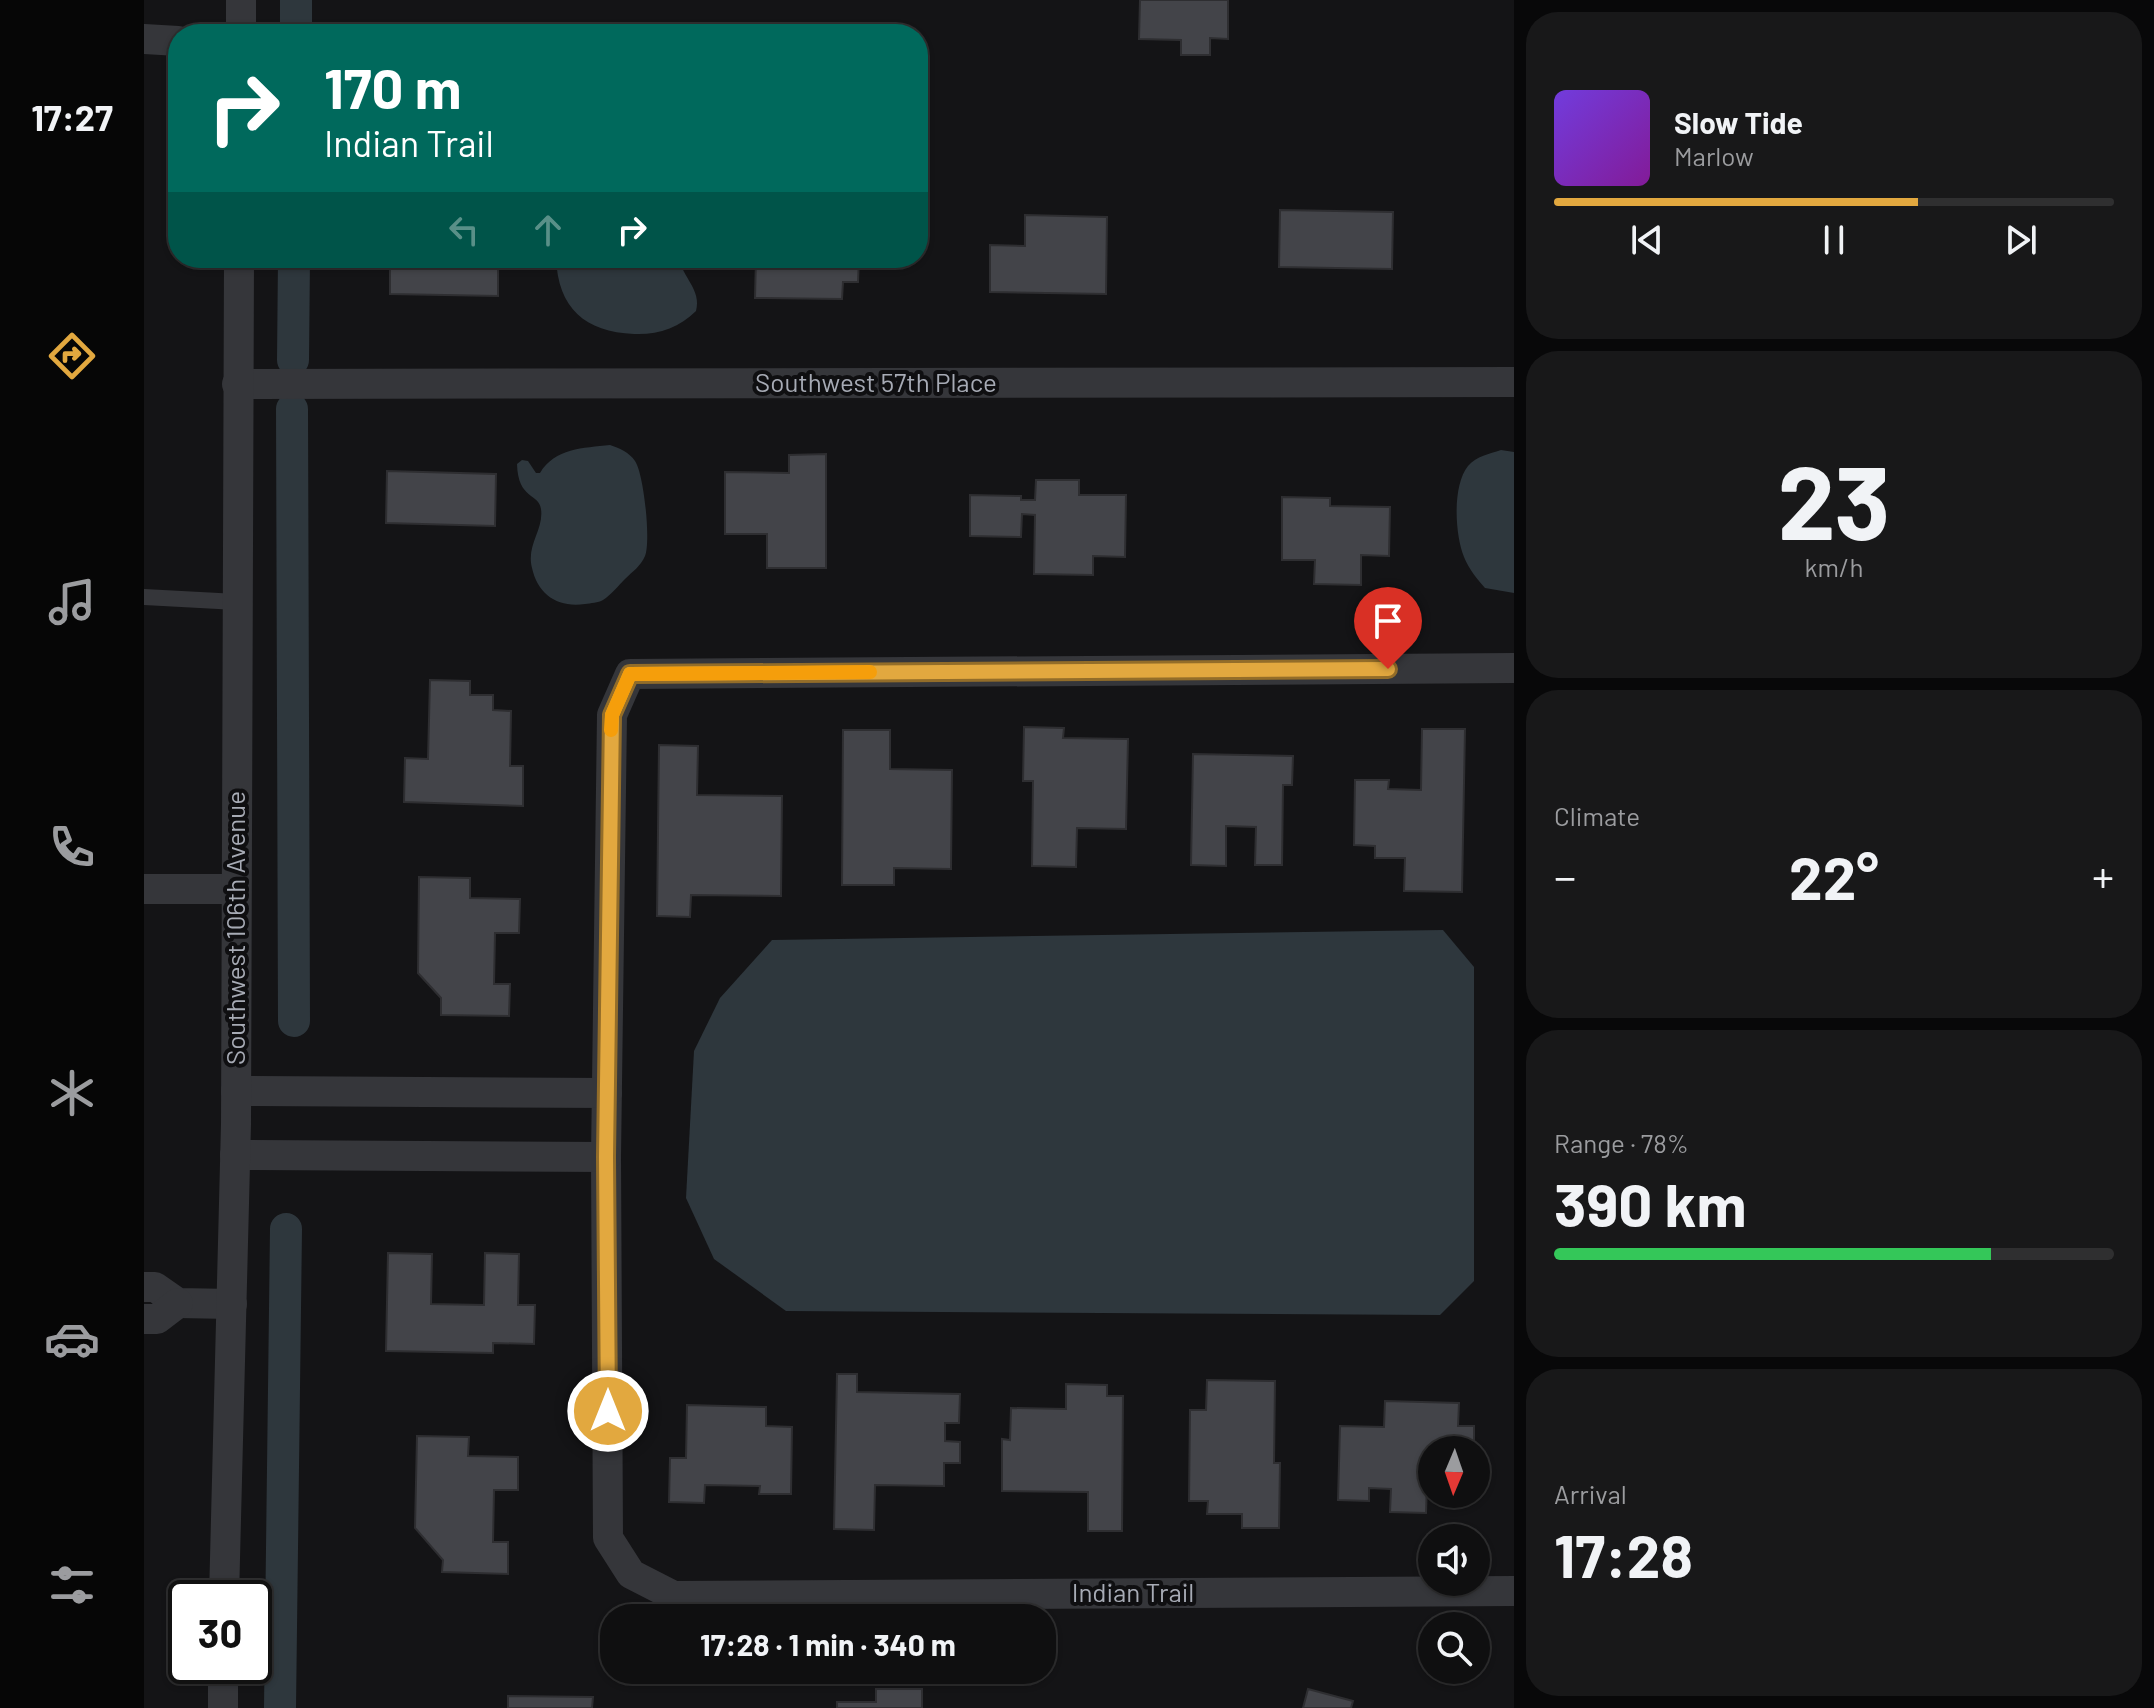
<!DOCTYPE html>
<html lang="en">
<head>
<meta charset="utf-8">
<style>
  body { margin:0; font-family:Barlow,sans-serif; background:#181819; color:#f1f3f6; height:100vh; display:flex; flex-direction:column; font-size:30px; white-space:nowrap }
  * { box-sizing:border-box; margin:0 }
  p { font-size:26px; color:#9b9c9f }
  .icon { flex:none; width:44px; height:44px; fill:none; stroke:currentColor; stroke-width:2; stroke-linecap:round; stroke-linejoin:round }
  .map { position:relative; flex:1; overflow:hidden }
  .details { display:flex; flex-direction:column; gap:12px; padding:12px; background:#080809; width:640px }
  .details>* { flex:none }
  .banner { position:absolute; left:24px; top:24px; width:760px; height:244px; border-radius:32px; box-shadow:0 2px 6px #0004,0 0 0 2px #2f2f30; background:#00695c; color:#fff; overflow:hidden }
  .needle { width:52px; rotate:182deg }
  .buttons { position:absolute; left:1274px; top:1436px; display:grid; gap:16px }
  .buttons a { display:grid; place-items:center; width:72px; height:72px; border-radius:50%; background:#0f0f10; box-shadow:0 2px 6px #0004,0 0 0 2px #2f2f30; font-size:40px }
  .speed { position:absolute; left:24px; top:1580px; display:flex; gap:16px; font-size:40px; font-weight:700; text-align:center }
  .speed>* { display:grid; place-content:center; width:104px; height:104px; border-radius:50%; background:#0f0f10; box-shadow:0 2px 6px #0004,0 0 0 2px #2f2f30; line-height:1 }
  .speed .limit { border:4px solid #111; border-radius:12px; background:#fff; color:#111 }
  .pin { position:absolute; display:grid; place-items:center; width:68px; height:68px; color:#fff; margin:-82px -34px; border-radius:50% 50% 50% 0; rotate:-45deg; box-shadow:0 0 8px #0007 }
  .pin .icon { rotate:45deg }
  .me { position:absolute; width:88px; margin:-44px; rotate:0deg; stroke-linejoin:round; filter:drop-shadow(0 0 6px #0008) }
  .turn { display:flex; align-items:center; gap:28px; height:168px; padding:0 24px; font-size:36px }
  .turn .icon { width:104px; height:104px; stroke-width:2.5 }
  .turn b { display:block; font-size:56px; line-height:68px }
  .lanes { display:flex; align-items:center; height:76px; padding:0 24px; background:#0003; justify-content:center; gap:40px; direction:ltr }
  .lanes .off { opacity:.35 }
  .big { font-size:60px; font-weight:700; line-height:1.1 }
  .details .widget { flex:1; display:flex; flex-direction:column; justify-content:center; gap:12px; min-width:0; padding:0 28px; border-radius:32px; background:#181819 }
  .details .dial { align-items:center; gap:0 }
  .dial b { font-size:104px; line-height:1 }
  .song { display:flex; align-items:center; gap:24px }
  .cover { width:96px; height:96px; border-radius:12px; background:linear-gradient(135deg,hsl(260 70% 55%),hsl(290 70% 35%)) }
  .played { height:8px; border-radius:4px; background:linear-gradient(90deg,#e2a83f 65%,#2f2f30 65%) }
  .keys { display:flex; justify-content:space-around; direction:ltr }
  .heat { display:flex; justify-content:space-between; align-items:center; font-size:44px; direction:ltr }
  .charge { height:12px; border-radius:6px; background:linear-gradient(90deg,#34c759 78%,#2f2f30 0) }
  .trip { position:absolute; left:456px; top:1604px; width:456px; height:80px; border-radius:32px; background:#0f0f10; box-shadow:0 2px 6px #0004,0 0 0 2px #2f2f30; font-weight:700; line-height:80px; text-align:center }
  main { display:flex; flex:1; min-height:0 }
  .tab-bar { display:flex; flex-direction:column; width:144px; justify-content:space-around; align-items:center; background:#060606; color:#9b9c9f }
  .tab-bar .icon { width:56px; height:56px }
  .tab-bar .current { color:#e2a83f }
  .tab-bar b { font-size:36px; color:#f1f3f6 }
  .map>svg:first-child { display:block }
  .water { fill:#2e373d }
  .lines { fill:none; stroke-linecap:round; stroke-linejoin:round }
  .canal { stroke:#2e373d; stroke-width:32 }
  .building { fill:#434449; stroke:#2e2e31; stroke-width:2 }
  .service { stroke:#35363a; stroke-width:16 }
  .minor { stroke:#35363a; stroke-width:30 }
  .route-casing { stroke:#936d29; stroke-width:20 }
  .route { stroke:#e2a83f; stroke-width:14 }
  .slow { stroke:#f59e0b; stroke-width:14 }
  .labels { text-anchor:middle; stroke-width:8; stroke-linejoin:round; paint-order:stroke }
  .street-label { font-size:26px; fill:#a7abb5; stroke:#0f0f11 }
</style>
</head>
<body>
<main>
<nav class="tab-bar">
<b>17:27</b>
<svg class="icon current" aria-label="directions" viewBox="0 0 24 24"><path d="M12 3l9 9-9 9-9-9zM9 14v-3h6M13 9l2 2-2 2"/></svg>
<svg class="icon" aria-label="music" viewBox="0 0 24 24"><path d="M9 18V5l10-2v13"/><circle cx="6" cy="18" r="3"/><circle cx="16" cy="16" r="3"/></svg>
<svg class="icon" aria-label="phone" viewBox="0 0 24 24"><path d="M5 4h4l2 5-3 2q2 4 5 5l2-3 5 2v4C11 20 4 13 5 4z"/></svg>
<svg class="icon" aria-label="climate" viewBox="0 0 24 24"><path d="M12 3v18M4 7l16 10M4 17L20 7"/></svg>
<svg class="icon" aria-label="car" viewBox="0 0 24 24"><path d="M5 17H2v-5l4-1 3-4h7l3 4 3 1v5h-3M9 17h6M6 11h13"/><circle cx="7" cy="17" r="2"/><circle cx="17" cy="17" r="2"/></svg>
<svg class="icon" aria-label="filters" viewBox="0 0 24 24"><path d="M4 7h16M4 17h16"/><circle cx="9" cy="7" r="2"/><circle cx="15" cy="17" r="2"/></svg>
</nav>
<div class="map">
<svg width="1370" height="1708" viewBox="0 0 1370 1708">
  <rect width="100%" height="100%" fill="#141416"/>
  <g class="water">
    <path d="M412,258h123c3,19 23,32 17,53 -17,17 -38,24 -62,23 -49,-2 -76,-26 -78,-76z"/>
    <path d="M466,445c9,3 19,7 25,16 9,13 16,81 10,95 -4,10 -13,16 -20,23 -7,7 -14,16 -22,21 -5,3 -12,3 -18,4 -27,4 -47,-9 -53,-36 -6,-23 12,-38 9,-59 -2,-16 -23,-9 -24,-45l5,-4 6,1 8,12h4c15,-25 43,-25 70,-28z"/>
    <path d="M1357,450l13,2v141l-29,-5c-8,-9 -16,-19 -21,-31 -9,-22 -12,-71 4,-91 9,-10 21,-12 33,-16z"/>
    <polygon points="1299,930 1330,967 1330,1281 1296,1315 642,1311 570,1259 542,1198 550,1051 576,998 628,940"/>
  </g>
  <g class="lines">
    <g class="canal">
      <polyline points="152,34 152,0"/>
      <polyline points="149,360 150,258"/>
      <polyline points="148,409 150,1021"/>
      <polyline points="136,1708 142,1229"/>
    </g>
  </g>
  <g class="building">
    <polygon points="996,0 1084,0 1084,39 1066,38 1066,55 1037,55 1037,40 995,39"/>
    <polygon points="238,29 276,31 276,34 238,34"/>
    <polygon points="1136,210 1249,212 1248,269 1135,267"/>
    <polygon points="881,215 963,217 962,294 846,292 846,245 881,246"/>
    <polygon points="246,258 354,258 354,296 246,294"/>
    <polygon points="612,258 715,258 714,282 699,282 698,299 611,298"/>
    <polygon points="682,454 682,568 623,568 623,534 581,534 581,472 645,473 645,455"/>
    <polygon points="243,471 352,474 351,526 242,523"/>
    <polygon points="892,480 935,480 935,495 982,495 981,557 949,556 949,575 890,574 891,515 878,514 877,537 826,536 826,495 877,496 877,500 891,500"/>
    <polygon points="1138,497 1186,498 1186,506 1246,507 1245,556 1217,555 1217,585 1170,584 1171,560 1138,560"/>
    <polygon points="286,680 326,681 326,695 349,695 349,710 367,711 366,766 379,766 379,806 260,802 261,758 284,759"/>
    <polygon points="880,727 920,728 919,738 984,739 982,829 933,828 932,867 888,866 889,781 879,781"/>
    <polygon points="1278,729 1321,729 1318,892 1260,891 1261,858 1231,858 1231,846 1210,845 1211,780 1245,780 1244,789 1277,790"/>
    <polygon points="699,730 746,730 746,769 808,770 807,869 750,868 750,885 698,885"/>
    <polygon points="515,745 554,746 553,795 638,796 637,896 547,895 546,917 513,916"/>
    <polygon points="1049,754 1149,756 1148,785 1139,785 1138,865 1111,865 1112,827 1082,826 1082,866 1047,865"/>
    <polygon points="275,877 326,878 326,898 376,899 375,933 351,933 350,984 366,984 365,1016 297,1015 297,998 274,973"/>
    <polygon points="244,1253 288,1254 287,1304 340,1305 341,1253 375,1254 374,1305 391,1305 390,1344 349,1343 349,1353 242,1351"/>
    <polygon points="693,1374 713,1374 713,1392 816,1394 815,1423 801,1423 801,1441 816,1442 816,1463 800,1463 800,1486 731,1485 730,1530 690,1529"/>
    <polygon points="1063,1380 1131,1381 1130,1463 1136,1463 1135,1528 1098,1528 1098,1514 1063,1514 1064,1501 1045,1501 1046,1410 1062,1410"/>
    <polygon points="922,1384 963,1385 963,1396 979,1396 978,1531 944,1531 944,1492 858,1491 858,1439 866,1440 867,1408 922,1409"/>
    <polygon points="1241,1401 1315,1403 1314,1426 1330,1426 1330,1450 1288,1450 1288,1457 1284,1457 1282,1513 1246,1512 1247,1489 1225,1488 1225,1501 1194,1500 1196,1426 1240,1427"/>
    <polygon points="543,1405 622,1407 622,1426 648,1427 647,1494 615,1494 616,1486 561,1485 560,1503 525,1502 526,1458 542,1458"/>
    <polygon points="273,1436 325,1437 324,1456 374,1457 374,1490 350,1490 349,1542 364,1542 364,1574 298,1572 299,1560 271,1528"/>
    <polygon points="732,1689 778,1689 778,1708 693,1708 693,1702 732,1702"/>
    <polygon points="1164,1689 1209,1701 1207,1708 1159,1708"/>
    <polygon points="364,1696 449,1697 448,1708 364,1708"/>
  </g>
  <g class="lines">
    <polyline class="service" points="0,597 93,602"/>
    <g class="minor">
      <polyline points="97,34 97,0"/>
      <polyline points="0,39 34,41"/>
      <polyline points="93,384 1370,382"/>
      <polyline points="1370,668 486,674 468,715 462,1157 464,1538 487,1574 530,1596 1370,1591"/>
      <polyline points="0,889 92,889"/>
      <polyline points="92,1091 463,1093"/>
      <polyline points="91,1155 462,1157"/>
      <polyline points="0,1287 11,1287 34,1303 88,1304"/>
      <polyline points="0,1319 13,1319 34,1303"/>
      <polyline points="80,1598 92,1124 95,258"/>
      <polyline points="79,1708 79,1666"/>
    </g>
  </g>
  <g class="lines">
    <g class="route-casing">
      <polyline id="route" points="464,1411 462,1157 468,715 486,674 1244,669"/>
    </g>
    <use href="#route" class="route"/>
    <polyline class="slow" points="467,730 468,715 486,674 726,672"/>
  </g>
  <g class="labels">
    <g class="street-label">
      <text x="732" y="392">Southwest 57th Place</text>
      <text transform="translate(92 928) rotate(-90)" y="9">Southwest 106th Avenue</text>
      <text x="989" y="1602">Indian Trail</text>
    </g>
  </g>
</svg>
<div class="buttons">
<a><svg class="needle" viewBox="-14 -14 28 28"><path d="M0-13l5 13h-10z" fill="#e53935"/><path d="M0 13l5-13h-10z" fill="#9b9c9f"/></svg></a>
<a><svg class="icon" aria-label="sound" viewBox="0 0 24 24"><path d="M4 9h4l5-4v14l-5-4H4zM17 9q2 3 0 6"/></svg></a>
<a><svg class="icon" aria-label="search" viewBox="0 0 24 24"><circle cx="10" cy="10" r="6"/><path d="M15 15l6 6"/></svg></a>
</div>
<div class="speed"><div class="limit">30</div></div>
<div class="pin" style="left:1244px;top:669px;background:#d93025"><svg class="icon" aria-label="arrive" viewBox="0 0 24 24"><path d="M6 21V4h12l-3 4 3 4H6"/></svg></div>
<svg class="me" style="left:464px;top:1411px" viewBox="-20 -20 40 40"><circle r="17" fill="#e2a83f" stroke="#fff" stroke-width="3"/><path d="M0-11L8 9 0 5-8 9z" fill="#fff"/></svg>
<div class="trip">17:28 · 1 min · 340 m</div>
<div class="banner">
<div class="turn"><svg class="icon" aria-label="right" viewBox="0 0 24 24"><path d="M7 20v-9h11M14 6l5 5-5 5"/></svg><div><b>170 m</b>Indian Trail</div></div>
<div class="lanes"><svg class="icon off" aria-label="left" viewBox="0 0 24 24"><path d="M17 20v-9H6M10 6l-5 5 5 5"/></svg><svg class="icon off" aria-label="ahead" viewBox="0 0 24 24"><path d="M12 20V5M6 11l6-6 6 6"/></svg><svg class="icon" aria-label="right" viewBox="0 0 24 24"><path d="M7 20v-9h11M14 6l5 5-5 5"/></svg></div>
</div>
</div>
<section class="details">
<div class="widget">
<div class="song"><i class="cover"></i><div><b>Slow Tide</b><p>Marlow</p></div></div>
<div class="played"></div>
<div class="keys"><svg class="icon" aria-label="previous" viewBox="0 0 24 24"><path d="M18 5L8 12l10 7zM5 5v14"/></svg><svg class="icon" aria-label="pause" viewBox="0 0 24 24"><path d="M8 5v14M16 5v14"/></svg><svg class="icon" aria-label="next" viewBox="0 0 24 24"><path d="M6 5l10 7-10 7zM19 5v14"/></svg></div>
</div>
<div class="widget dial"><b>23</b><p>km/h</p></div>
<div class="widget"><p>Climate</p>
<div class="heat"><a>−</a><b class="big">22°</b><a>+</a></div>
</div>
<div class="widget"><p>Range · 78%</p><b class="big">390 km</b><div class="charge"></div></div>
<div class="widget"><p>Arrival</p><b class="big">17:28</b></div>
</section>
</main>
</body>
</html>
